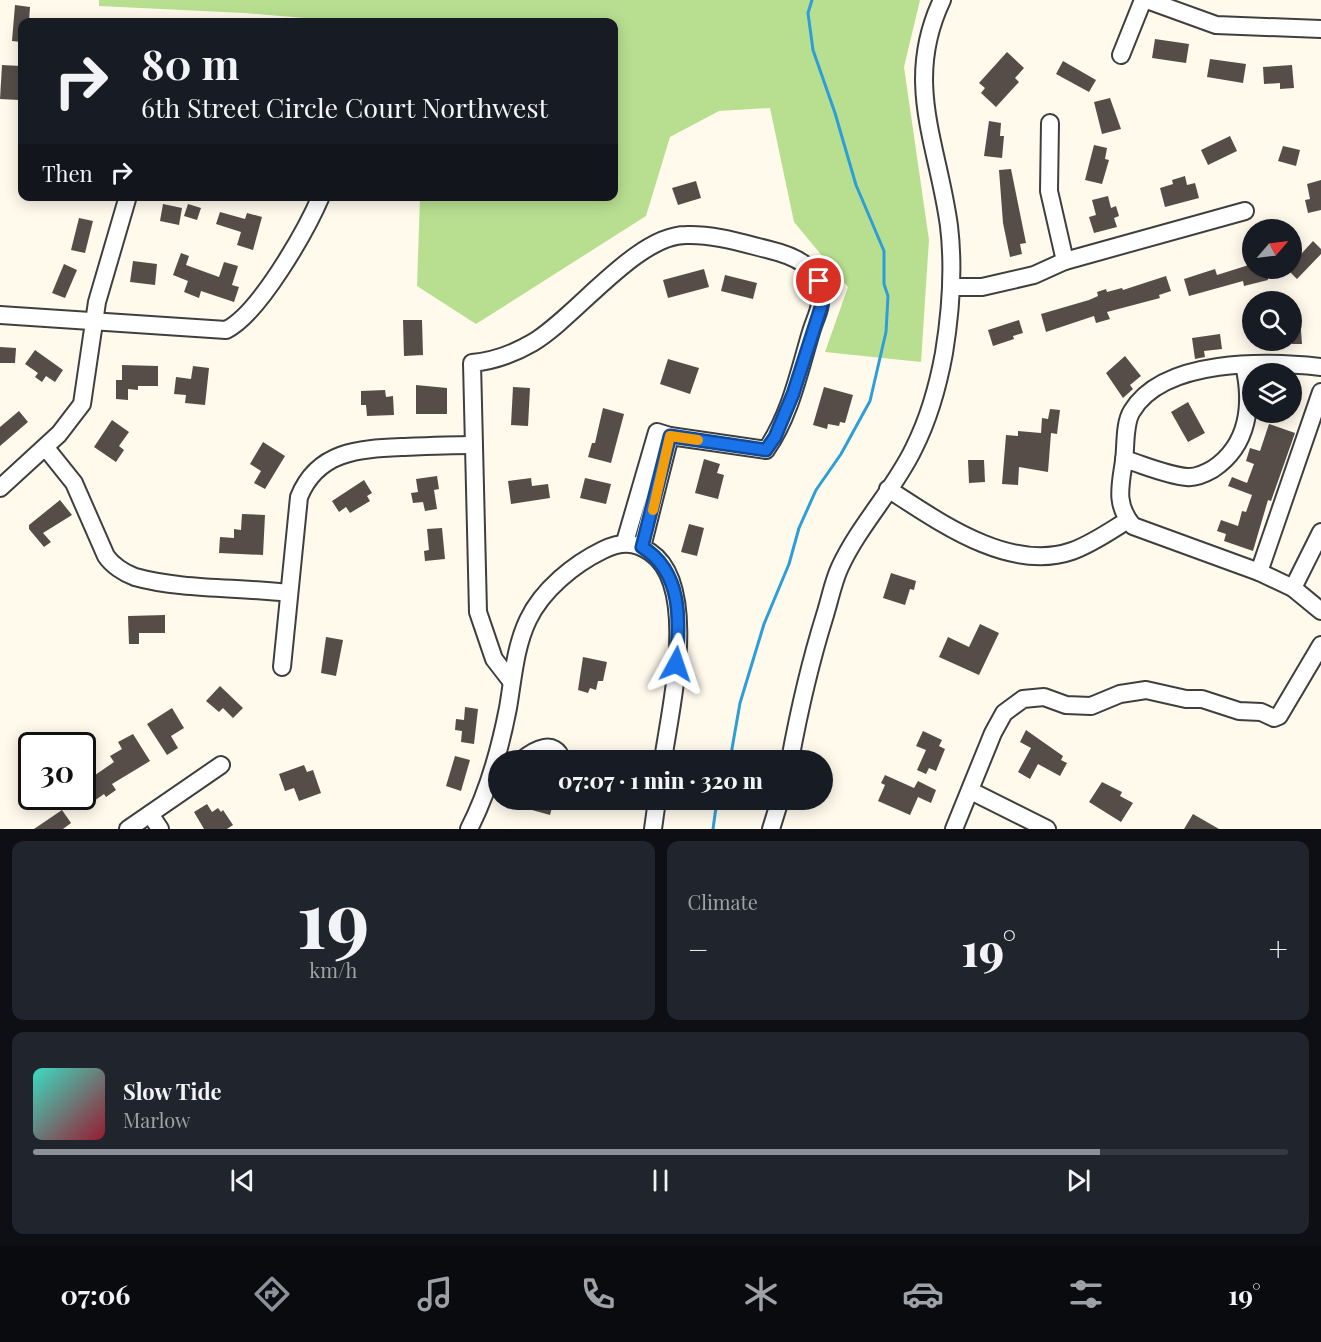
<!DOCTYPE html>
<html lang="en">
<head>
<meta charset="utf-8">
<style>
  body { margin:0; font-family:"Playfair Display",serif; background:#20242c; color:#f1f3f6; height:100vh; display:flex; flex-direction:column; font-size:22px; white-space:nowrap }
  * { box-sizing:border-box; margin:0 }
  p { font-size:20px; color:#9ea1a6 }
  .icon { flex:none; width:33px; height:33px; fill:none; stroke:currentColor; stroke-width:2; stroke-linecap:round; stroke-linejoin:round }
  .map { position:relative; height:829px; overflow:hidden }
  .side { display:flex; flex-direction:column; gap:12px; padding:12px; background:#0d0f14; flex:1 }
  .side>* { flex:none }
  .hud { position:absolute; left:18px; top:18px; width:600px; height:183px; border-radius:12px; box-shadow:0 3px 15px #0003; background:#171b24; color:#f1f3f6; overflow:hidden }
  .needle { width:39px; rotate:62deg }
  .controls { position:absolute; left:1242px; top:219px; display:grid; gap:12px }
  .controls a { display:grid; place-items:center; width:60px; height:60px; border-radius:50%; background:#171b24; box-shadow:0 3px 15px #0003; font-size:30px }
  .speed { position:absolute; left:18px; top:732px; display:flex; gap:12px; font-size:30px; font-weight:700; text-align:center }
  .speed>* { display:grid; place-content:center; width:78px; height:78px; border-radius:50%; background:#171b24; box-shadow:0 3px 15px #0003; line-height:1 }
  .speed .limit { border:3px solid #111; border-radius:9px; background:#fff; color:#111 }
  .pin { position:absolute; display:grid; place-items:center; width:51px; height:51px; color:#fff; margin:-26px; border:3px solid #fff; border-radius:50%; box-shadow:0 2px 6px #0007 }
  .me { position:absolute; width:66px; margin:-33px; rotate:5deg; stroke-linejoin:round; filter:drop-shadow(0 0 4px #0008) }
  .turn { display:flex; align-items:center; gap:21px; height:126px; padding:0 24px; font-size:27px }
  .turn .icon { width:78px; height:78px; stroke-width:2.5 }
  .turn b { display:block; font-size:42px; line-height:51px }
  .then { display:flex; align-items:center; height:57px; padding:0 24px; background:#0003; gap:12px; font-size:22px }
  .big { font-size:45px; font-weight:800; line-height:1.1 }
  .side .tile { flex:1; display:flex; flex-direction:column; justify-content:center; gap:9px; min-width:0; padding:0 21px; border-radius:12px; background:#20242c }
  .side .dial { align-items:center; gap:0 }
  .dial b { font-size:78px; line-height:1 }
  .song { display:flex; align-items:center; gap:18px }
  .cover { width:72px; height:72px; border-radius:9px; background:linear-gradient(135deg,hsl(170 70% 55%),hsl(350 70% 35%)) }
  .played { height:6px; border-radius:3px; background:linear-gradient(90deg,#8c9099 85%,#363941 85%) }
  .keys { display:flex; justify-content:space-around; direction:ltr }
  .heat { display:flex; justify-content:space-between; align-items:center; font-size:33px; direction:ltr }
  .side .tiles { flex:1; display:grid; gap:12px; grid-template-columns:1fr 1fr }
  .tile:last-child { grid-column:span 2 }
  .trip { position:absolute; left:488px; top:750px; width:345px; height:60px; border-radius:30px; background:#171b24; box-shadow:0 3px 15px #0003; font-weight:800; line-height:60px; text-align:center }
  .tabs { display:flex; height:96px; justify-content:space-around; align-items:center; background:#090b0e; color:#9ea1a6 }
  .tabs .icon { width:42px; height:42px }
  .tabs .current { color:#8c9099 }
  .tabs b { font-size:27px; color:#f1f3f6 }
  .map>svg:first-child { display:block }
  .forest { fill:#b8df90 }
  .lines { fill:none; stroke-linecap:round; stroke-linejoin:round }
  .stream { stroke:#2c9ed9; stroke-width:3 }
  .building { fill:#564d48 }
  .minor-casing { stroke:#3f3f3f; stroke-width:20 }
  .minor { stroke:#fff; stroke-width:16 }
  .route-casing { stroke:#114b97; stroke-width:15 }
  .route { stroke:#1a73e8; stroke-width:10 }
  .slow { stroke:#f59e0b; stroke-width:10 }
</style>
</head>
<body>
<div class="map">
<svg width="1321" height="829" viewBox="0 0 1321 829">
  <rect width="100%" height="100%" fill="#fffaec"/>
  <polygon class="forest" points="99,0 920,0 904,67 929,240 921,362 825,352 848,287 794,222 770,108 719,111 670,137 646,216 476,324 417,286 420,197 614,196 614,22 351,22 244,13 99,6"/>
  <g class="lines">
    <g class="stream">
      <polyline points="730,760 740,703 764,624 789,564 799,528 816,490 841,454 870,401 886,332 888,296 884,284 884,251 856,185 835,113 813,50 808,13 812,0"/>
      <polyline points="713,829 717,800"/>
    </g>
  </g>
  <g class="building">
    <polygon points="15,5 30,7 29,22 22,22 22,42 12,41"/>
    <polygon points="1155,39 1189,44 1186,63 1152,58"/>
    <polygon points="1007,52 1024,68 1015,78 1019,82 996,107 981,93 985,88 979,83"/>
    <polygon points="1210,59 1246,64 1243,83 1207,77"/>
    <polygon points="1063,61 1096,80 1089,92 1056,74"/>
    <polygon points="2,65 21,66 19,100 0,99"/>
    <polygon points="1292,65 1294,88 1280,89 1280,83 1264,84 1263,67"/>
    <polygon points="1110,98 1121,129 1102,134 1094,102"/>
    <polygon points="989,121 1001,123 1000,136 1004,136 1002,158 984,156"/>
    <polygon points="1230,136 1237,151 1208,165 1201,150"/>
    <polygon points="1094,145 1107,148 1105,159 1109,160 1102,184 1085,180"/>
    <polygon points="1283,146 1300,150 1296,166 1278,161"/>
    <polygon points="1011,169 1026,243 1020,244 1022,254 1010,257 1003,223 999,170"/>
    <polygon points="1185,176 1187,185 1195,183 1199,198 1165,207 1160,188 1173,184 1172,180"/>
    <polygon points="1321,180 1321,210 1308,213 1305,200 1310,199 1307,184"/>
    <polygon points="696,181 701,198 678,205 672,188"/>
    <polygon points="1108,196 1111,208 1116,206 1119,216 1114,218 1117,227 1094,233 1089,217 1096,215 1092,200"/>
    <polygon points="163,204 182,208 179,225 160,221"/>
    <polygon points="188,204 201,208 197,220 184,216"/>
    <polygon points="220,212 245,219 247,213 262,217 253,250 237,245 241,232 216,224"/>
    <polygon points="79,218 93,221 85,253 71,250"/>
    <polygon points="1313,241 1321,249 1321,254 1297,279 1287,269 1292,268 1292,264"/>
    <polygon points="181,253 189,256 186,265 219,277 224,262 238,266 232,285 239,287 234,302 201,291 199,298 184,292 188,281 173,275"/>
    <polygon points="133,261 157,264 155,285 130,282"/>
    <polygon points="64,264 77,270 65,298 52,293"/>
    <polygon points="1252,264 1252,268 1265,268 1268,280 1244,286 1243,281 1189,296 1184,279 1215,269 1217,275"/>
    <polygon points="704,269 709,287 668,298 663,280"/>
    <polygon points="725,275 757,283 753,299 721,291"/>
    <polygon points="1166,276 1171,291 1159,295 1160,298 1107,312 1110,319 1096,323 1094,316 1046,332 1041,314 1089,300 1098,296 1097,292 1106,289 1107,292 1122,288 1123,290"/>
    <polygon points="1292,317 1300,317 1302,344 1292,344"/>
    <polygon points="403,320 422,320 423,355 404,356"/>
    <polygon points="1019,320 1023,333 1013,336 1014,339 993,346 988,330"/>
    <polygon points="1220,334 1222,349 1204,351 1205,357 1195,359 1192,338"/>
    <polygon points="0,347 16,348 15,363 0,363"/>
    <polygon points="35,350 63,370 55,382 46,376 42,382 35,377 38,373 25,364"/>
    <polygon points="1125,356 1141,376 1130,385 1133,389 1123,398 1106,373"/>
    <polygon points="668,359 699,368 690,394 660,384"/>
    <polygon points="122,365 158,366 158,386 138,386 138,390 128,389 128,400 116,399 116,380 122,380"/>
    <polygon points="193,366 209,368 205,405 185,403 186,395 174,394 176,377 191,379"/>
    <polygon points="416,385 447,388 447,414 416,414"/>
    <polygon points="513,387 530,388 528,426 511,425"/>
    <polygon points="824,387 853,395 845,423 840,422 839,426 828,424 827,429 813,425"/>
    <polygon points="385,390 386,397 393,396 394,415 367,416 366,405 361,405 361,391"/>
    <polygon points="1188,402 1205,433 1188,442 1171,412"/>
    <polygon points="603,408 624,414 611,463 588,457 592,443 595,443"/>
    <polygon points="1050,409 1060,410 1057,434 1051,433 1048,472 1019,467 1018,485 1002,484 1006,435 1018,436 1018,431 1041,433 1042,418 1048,419"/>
    <polygon points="19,411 28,422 0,446 0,427"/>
    <polygon points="112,420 129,432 119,446 124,450 116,462 94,447"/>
    <polygon points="1269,424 1295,433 1271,501 1268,500 1253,551 1224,541 1226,534 1217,531 1221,520 1238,526 1242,511 1246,512 1252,495 1228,486 1232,477 1247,483 1254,464 1246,461 1250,448 1260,451"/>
    <polygon points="263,442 285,456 265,489 254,483 261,471 250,464"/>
    <polygon points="704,459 720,464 717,473 724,475 718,499 695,493"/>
    <polygon points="968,460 984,460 985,482 969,483"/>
    <polygon points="437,476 439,489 434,490 437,509 425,511 423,502 413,503 411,493 418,492 416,479"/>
    <polygon points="531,478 532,486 548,484 550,498 511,504 508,481"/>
    <polygon points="585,478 611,484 606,504 580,498"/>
    <polygon points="364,480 372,493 367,496 370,501 350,513 346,507 339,512 332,501"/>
    <polygon points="60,500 72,515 43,533 51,542 44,547 29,529 29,525"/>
    <polygon points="242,514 265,515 263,555 219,553 220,537 234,538 234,529 241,530"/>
    <polygon points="689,524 704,528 697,556 681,552"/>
    <polygon points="442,528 445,559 425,561 424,551 429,550 427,529"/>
    <polygon points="891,573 916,581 914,590 910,589 905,605 883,598"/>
    <polygon points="165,615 165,633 139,633 139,644 129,644 128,616"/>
    <polygon points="980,624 999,633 979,675 939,657 948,637 969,647"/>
    <polygon points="326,637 343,640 336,676 321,673"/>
    <polygon points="583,657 607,662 603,681 598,681 596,690 590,688 588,693 578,690"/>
    <polygon points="220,686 243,708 233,718 223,708 219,712 206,701"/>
    <polygon points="465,707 478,709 474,744 461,742 462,731 455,730 456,719 464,720"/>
    <polygon points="172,708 184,728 171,736 178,748 167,755 147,724"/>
    <polygon points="1026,730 1063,756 1061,760 1067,763 1060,776 1038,764 1030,779 1018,772 1031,748 1020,742"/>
    <polygon points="923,731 942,740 939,746 945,749 936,771 929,768 926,774 917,770 926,750 916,746"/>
    <polygon points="133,734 150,761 112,784 116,790 106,797 104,794 84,808 76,796 82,796 82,784 114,762 110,756 122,749 118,742"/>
    <polygon points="455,756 470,760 461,791 446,786"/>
    <polygon points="304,765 307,772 313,770 321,793 299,801 294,788 285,791 279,774"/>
    <polygon points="885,775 914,788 918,781 936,790 931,803 918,797 910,815 878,801 885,785 881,783"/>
    <polygon points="1102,782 1122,792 1120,796 1133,803 1121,822 1089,802"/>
    <polygon points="535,800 554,800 550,815 532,810"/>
    <polygon points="207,804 212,812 218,808 221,812 223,810 233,825 227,829 204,829 194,812"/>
    <polygon points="62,810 71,823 63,829 34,829"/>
    <polygon points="1193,814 1219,829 1184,829"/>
  </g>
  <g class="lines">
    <g class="minor-casing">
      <g id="minor">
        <polyline points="1147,0 1216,25 1321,29"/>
        <polyline points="1121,55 1143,0"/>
        <polyline points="1050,123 1049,191 1065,261"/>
        <polyline points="952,287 982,287 1034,275 1065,261 1245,211"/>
        <path d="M0,315l226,15c33,-16 80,-99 95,-134"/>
        <path d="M1321,367c-54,-6 -157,-9 -189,44 -8,12 -6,36 -8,50 -4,26 -9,44 9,65l126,46 34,16 28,23"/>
        <path d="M46,448l28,35 32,73c6,9 18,17 29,21 47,13 104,10 153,16"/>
        <path d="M1124,459c20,6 42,16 63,18 9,1 19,-4 26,-8 36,-24 40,-65 31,-104"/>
        <polyline points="0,488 59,434 82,404 97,302 128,196"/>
        <path d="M888,489c50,32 121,84 184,62 20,-7 38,-20 56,-31"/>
        <polyline points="625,542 657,432 670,436 642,547"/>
        <polyline points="1259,572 1321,392"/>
        <polyline points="1293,588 1321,532"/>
        <path d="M282,667l17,-170c19,-47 61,-48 105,-50 23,-1 46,-2 69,-2"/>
        <path d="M511,681l-17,-22 -16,-47 -6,-249c22,-2 41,-9 60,-20 43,-25 104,-108 154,-108 28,-1 56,8 84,15 25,6 47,16 50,43 2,15 -5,25 -9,39 -12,40 -21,84 -45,118l-96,-14"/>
        <path d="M522,760c12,-10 33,-22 40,0"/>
        <path d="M790,760c9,-49 20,-97 35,-145 5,-16 8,-33 15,-48 20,-43 54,-77 74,-119 15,-30 24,-62 30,-95 7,-43 10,-85 5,-127 -11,-82 -46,-144 -7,-226"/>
        <polyline points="971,791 1047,829"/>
        <polyline points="150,814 160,829"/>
        <polyline points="128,829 221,765"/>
        <path d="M469,829c19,-37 31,-80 39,-121 5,-29 7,-61 20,-88 14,-30 46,-56 75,-70 17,-8 31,-9 47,2 50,33 20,158 13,208"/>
        <polyline points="653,829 657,800"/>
        <polyline points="771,829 780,800"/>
        <polyline points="954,829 993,733 1004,713 1023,699 1044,697 1066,705 1091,706 1120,694 1146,690 1186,699 1202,699 1239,711 1261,712 1274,718 1279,716 1321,645"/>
      </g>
    </g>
    <use href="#minor" class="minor"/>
  </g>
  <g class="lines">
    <g class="route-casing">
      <path id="route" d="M676,664c4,-42 7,-92 -34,-117l28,-111 96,14 9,-13 18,-43 29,-90 -3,-23"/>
    </g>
    <use href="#route" class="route"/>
    <polyline class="slow" points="653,510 670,436 698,440"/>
  </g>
</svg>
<div class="controls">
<a><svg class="needle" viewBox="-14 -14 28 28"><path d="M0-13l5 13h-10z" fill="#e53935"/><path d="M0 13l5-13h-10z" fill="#9ea1a6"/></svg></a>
<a><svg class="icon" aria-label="search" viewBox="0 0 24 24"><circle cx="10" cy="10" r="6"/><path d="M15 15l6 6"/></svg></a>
<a><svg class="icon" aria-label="layers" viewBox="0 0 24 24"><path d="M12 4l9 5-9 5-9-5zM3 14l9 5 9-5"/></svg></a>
</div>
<div class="speed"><div class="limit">30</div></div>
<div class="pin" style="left:819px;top:281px;background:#d93025"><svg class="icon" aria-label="arrive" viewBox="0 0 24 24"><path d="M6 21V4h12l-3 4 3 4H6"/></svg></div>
<svg class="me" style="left:676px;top:664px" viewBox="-20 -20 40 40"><path d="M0-17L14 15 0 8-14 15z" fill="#1a73e8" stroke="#fff" stroke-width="4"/></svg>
<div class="trip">07:07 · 1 min · 320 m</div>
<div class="hud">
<div class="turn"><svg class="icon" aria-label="right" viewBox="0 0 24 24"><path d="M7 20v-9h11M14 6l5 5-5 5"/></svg><div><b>80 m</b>6th Street Circle Court Northwest</div></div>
<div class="then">Then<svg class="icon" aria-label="right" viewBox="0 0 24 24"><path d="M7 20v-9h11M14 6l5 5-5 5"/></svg></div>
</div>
</div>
<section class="side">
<div class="tiles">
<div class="tile dial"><b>19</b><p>km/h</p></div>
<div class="tile"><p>Climate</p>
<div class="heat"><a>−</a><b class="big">19°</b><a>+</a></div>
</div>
<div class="tile">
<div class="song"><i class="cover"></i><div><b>Slow Tide</b><p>Marlow</p></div></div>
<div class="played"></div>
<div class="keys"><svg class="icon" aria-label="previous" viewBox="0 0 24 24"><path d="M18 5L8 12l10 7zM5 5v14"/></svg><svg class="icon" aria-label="pause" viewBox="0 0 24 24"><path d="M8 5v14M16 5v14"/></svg><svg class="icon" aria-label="next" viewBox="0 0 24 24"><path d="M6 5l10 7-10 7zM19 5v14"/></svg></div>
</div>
</div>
</section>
<nav class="tabs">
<b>07:06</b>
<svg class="icon current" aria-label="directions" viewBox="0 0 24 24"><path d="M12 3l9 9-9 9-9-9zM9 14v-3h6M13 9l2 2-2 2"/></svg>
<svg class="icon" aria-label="music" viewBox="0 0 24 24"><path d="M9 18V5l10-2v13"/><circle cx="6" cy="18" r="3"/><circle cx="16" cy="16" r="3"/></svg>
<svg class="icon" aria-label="phone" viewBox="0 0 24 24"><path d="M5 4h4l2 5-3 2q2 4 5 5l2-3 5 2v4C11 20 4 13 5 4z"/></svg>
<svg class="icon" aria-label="climate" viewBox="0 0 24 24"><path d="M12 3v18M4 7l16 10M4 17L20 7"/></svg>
<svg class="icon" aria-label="car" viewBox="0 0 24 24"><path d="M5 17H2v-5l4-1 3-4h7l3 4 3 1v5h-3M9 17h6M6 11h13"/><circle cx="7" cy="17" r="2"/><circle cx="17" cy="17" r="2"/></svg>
<svg class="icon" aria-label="filters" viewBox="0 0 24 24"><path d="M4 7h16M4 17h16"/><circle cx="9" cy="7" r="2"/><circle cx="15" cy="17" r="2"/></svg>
<b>19°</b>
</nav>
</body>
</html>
